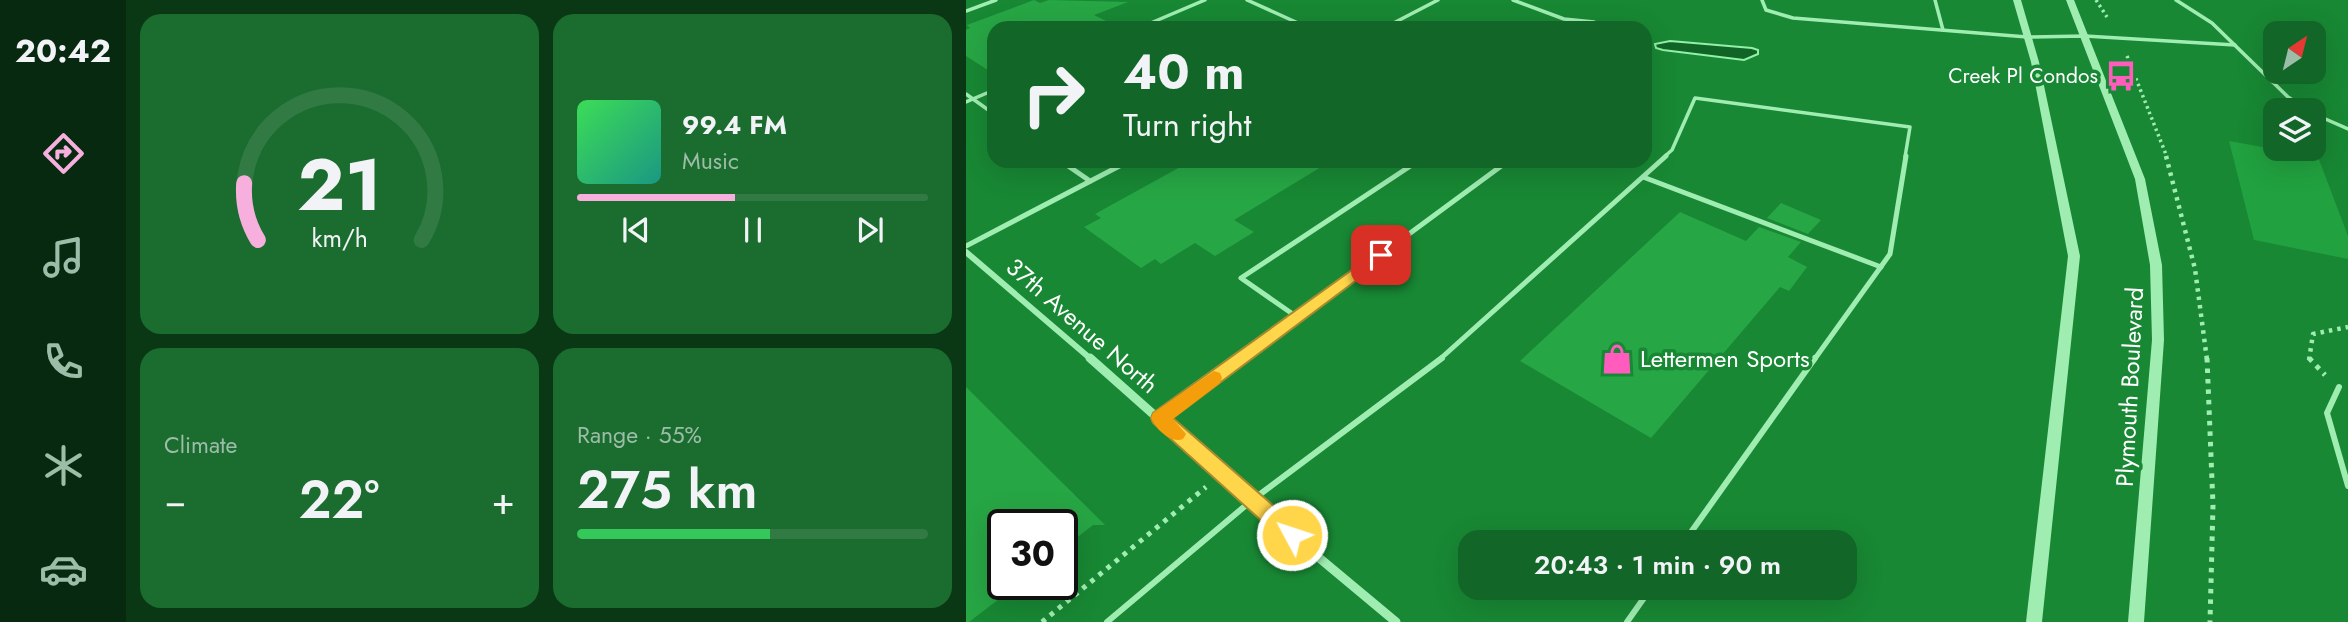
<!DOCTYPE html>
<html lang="en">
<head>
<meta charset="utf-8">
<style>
  body { margin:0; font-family:Jost,sans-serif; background:#1b6c2f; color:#f1f3f6; height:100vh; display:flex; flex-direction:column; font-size:26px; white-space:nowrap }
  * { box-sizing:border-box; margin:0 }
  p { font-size:23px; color:#9cbda7 }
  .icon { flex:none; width:38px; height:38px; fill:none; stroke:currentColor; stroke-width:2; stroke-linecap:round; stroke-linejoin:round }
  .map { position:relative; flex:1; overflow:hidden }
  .details { display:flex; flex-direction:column; gap:14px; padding:14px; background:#0a3815; width:840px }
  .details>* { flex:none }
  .top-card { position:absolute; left:21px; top:21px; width:665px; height:147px; border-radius:21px; box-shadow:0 7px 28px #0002; background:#126627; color:#f1f3f6; overflow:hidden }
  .needle { width:46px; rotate:35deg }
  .tools { position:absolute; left:1297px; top:21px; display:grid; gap:14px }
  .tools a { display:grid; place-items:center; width:63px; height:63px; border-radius:14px; background:#126627; box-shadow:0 7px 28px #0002; font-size:35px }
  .speed { position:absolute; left:21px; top:509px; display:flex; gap:14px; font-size:35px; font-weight:700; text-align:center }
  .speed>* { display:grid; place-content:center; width:91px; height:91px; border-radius:50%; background:#126627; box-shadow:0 7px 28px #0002; line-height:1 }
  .speed .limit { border:4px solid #111; border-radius:10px; background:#fff; color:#111 }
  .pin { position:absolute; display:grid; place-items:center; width:60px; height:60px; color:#fff; margin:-30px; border-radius:14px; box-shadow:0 4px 10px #0006 }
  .me { position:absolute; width:77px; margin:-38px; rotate:310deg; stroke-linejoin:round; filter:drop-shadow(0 0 5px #0008) }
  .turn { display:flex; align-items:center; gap:24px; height:147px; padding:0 21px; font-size:32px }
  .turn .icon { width:91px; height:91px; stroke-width:2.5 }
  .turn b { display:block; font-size:49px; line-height:60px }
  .big { font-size:52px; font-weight:600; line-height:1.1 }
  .details .tile { flex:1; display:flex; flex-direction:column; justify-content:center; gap:10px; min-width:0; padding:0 24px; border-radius:21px; background:#1b6c2f }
  .details .dial { align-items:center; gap:0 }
  .dial svg { height:182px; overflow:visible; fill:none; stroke:#317a44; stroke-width:7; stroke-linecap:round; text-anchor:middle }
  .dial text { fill:#f1f3f6; stroke:none }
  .song { display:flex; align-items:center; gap:21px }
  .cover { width:84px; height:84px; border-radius:10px; background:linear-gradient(135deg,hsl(130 70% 55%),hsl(170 70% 35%)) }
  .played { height:7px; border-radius:4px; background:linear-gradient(90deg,#f7afdd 45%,#317a44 45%) }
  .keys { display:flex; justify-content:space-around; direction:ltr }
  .heat { display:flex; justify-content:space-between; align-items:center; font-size:38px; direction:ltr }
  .charge { height:10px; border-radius:5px; background:linear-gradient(90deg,#34c759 55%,#317a44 0) }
  .details .tiles { flex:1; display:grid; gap:14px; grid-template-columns:repeat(2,1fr) }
  .trip { position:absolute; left:492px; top:530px; width:399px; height:70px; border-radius:21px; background:#126627; box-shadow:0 7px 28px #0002; font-weight:600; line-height:70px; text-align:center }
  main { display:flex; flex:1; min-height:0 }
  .tabs { display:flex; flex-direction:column; width:126px; justify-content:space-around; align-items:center; background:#072910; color:#9cbda7 }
  .tabs .icon { width:49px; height:49px }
  .tabs .selected { color:#f7afdd }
  .tabs b { font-size:32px; color:#f1f3f6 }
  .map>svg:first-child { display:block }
  .green { fill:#21a13f }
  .water { fill:#106526; stroke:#92f0a7; stroke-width:2 }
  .building { fill:#27a645 }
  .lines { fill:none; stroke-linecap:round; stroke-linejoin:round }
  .path-far2 { stroke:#a0edb2; stroke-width:3.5; stroke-dasharray:2.5 3.5; stroke-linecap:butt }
  .path-far1 { stroke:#a0edb2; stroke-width:4.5; stroke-dasharray:3.5 5; stroke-linecap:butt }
  .path { stroke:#a0edb2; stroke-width:5; stroke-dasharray:4.5 6; stroke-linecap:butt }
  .service-far2 { stroke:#a0edb2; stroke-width:3.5 }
  .service-far1 { stroke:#a0edb2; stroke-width:5 }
  .service { stroke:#a0edb2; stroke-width:6 }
  .minor-far1 { stroke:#a0edb2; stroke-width:6 }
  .minor { stroke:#a0edb2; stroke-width:9 }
  .tertiary { fill:#a0edb2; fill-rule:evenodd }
  .route { fill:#ffd54a; stroke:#a68a30; stroke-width:2 }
  .slow { fill:#f59e0b }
  .labels { text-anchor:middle; stroke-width:7; stroke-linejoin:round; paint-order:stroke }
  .far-poi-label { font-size:21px; fill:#fff; stroke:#188834; text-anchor:end }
  .street-label { font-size:24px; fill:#fff; stroke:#188834 }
  .poi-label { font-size:24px; fill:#fff; stroke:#188834; text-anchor:start }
</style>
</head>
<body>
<main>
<nav class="tabs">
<b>20:42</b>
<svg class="icon selected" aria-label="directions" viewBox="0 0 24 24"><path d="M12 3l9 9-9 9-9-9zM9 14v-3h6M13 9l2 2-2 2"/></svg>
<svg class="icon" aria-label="music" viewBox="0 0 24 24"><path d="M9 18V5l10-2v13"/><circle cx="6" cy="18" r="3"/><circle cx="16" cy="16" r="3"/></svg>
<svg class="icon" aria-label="phone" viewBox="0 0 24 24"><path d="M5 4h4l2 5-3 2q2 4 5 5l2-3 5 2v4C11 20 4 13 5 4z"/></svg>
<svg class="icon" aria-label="climate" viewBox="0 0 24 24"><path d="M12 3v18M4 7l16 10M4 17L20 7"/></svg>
<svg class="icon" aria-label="car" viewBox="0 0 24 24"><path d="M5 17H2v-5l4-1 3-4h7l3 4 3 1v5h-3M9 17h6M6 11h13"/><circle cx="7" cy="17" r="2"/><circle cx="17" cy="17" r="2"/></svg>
</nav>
<section class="details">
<div class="tiles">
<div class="tile dial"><svg viewBox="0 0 100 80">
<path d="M14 69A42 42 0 1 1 86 69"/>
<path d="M14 69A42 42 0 0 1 8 44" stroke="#f7afdd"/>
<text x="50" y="56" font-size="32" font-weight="700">21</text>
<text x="50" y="72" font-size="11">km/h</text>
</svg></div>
<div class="tile">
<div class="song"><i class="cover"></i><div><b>99.4 FM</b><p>Music</p></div></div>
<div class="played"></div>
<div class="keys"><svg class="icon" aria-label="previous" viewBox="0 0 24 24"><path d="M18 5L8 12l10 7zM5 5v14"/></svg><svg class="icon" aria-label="pause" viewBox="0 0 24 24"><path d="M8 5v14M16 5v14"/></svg><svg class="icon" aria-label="next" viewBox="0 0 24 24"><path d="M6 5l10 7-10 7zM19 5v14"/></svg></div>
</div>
<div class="tile"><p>Climate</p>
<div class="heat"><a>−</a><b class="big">22°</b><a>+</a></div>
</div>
<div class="tile"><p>Range · 55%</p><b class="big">275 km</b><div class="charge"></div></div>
</div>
</section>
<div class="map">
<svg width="1382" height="622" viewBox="0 0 1382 622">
  <rect width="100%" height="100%" fill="#188834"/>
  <polygon class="green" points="1263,141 1352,157 1382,236 1382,259 1288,240"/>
  <polygon class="water" points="704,41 786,48 792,50 792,54 778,60 697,50 690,48 689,44"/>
  <g class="building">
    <polygon points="68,0 74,3 83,0 162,2 128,15 154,28 28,28 28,74 0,56 0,30 4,28 1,25"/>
    <polygon points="225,161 365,161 268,220 288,232 249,256 229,243 195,264 189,259 175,268 118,227 135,218 129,214"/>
    <polygon points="815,203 855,220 842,234 801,218"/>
    <polygon points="714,212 780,241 793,227 835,242 822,257 841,267 823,291 814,287 685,438 554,361"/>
    <polygon points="0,387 139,525 127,525 96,549 96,525 37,525 37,596 3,622 0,622"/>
  </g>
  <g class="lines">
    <g class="path-far2">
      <polyline points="1130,0 1141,17"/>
      <polyline points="1161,56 1201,157"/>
    </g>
    <g class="path-far1">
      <polyline points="1200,156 1229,269 1241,360"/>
      <polyline points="1343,360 1347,334 1382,327"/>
    </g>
    <g class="path">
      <polyline points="1241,358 1247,505 1244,622"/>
      <polyline points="1343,358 1359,375"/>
      <polyline points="76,622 240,487"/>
    </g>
    <g class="service-far2">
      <polyline points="281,0 343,28"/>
      <polyline points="547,0 598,19 628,22 624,28"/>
      <polyline points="796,0 800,10 827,18 1061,37 1119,36 1269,45"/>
      <polyline points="969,0 977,30"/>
      <polyline points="1210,0 1246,23 1322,97 1342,110"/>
      <polyline points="0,11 30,0"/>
      <polyline points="173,28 239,0"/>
      <polyline points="418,28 472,0"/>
      <polyline points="0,94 28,114"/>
      <polyline points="0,102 28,90"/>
      <polyline points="1348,114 1382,129"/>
      <polyline points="698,157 706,150 729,98 944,127 939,157"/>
    </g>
    <g class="service-far1">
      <polyline points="95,161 124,181"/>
      <polyline points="677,177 915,267"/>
      <polyline points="0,246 163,161"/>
      <polyline points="331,317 275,278 452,161"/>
      <polyline points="272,360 542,161"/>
      <polyline points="473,360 700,156"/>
      <polyline points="848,360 924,254 940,156"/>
    </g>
    <g class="service">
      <polyline points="1373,387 1361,413 1382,486"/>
      <polyline points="194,418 275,358"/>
      <polyline points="718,542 849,358"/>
      <polyline points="141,622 285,501 476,358"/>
      <polyline points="661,622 685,588"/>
    </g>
    <polyline class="minor-far1" points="0,252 126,360"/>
    <polyline class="minor" points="124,358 285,501 430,622"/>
    <g class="tertiary">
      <polygon points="1047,0 1055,0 1073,62 1114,256 1076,622 1060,622 1102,256 1065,62"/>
      <polygon points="1100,0 1108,0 1179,179 1196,265 1198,340 1178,622 1162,622 1186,340 1184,265 1169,179"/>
    </g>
  </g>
  <polygon class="route" points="415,249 422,255 420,258 207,418 333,528 336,535 333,542 326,545 319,542 187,423 185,418 187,413"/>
  <path class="slow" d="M248,371l6,2 2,5 -2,5 -47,36 13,15 -3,5c-12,5 -27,-10 -32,-21l2,-5z"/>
  <defs>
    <g id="bus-bare" transform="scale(2.415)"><path d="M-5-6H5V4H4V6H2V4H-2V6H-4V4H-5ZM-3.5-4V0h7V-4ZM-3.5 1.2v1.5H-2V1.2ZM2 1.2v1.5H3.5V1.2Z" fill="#ff5cbe" stroke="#188834" stroke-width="2.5" paint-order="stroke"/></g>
    <g id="shop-bare" transform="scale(2.415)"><path d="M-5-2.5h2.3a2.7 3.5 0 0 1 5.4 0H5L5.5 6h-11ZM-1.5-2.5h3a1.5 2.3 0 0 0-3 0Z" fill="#ff5cbe" stroke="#188834" stroke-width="2.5" paint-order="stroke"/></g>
  </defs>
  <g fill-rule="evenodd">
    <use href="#bus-bare" x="1155" y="76"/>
    <use href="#shop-bare" x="651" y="359"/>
  </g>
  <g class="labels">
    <g class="far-poi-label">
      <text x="1132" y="83">Creek Pl Condos</text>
    </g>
    <g class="street-label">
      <text transform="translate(116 326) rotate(41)" y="8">37th Avenue North</text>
      <text transform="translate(1164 387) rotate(-87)" y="8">Plymouth Boulevard</text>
    </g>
    <g class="poi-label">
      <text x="674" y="367">Lettermen Sports</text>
    </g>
  </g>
</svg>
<div class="tools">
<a><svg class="needle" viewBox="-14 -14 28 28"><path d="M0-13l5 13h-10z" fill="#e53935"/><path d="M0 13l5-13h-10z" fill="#9cbda7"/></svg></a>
<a><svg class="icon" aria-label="layers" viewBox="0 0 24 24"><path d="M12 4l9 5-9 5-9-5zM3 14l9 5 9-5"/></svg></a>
</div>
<div class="speed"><div class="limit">30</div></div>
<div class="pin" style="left:415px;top:255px;background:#d93025"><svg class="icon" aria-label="arrive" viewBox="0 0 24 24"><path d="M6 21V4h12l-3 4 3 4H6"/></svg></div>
<svg class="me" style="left:326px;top:535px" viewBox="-20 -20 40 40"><circle r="17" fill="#ffd54a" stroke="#fff" stroke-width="3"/><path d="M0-11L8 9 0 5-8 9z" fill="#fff"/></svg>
<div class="trip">20:43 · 1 min · 90 m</div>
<div class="top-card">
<div class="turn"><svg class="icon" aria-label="right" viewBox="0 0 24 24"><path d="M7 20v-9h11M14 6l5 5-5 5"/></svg><div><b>40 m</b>Turn right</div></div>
</div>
</div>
</main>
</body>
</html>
